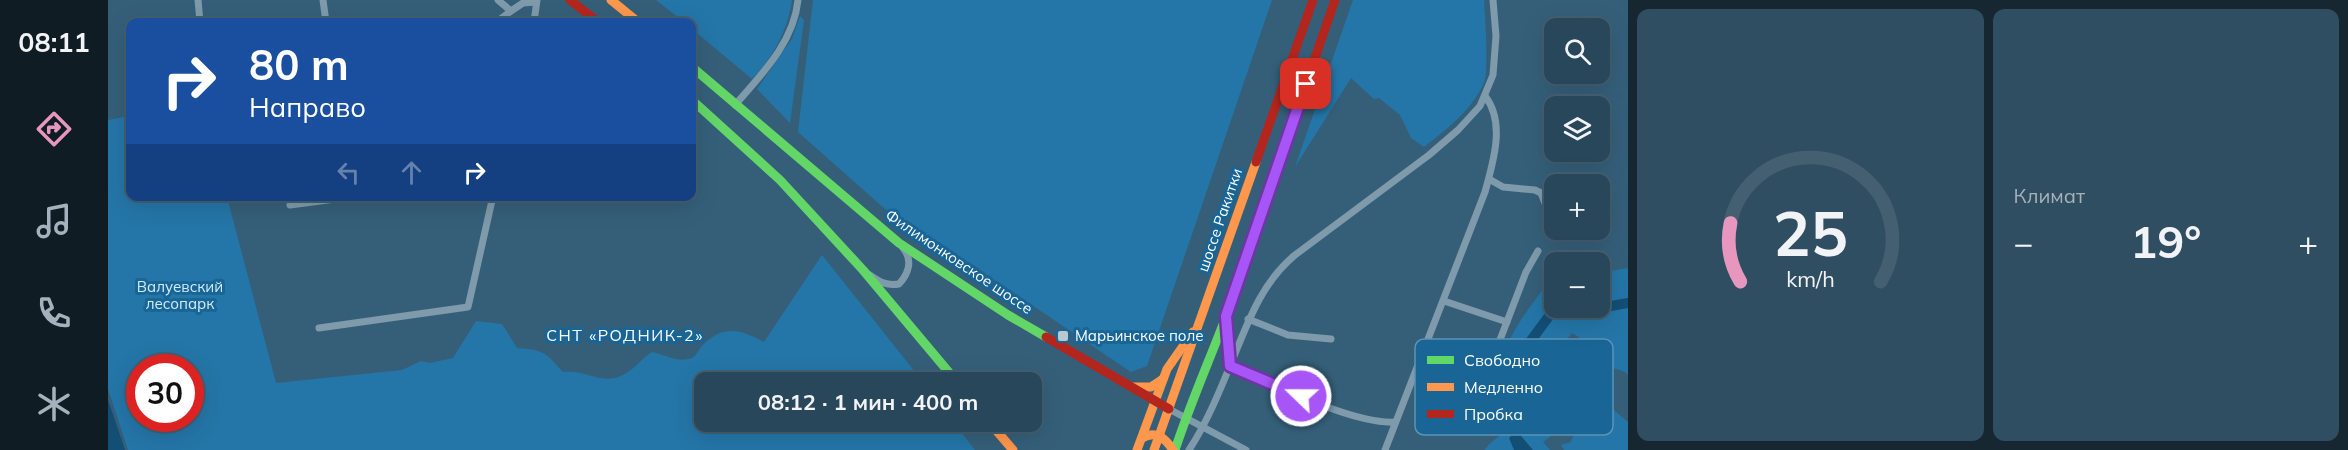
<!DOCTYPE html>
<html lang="ru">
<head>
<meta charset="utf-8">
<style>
  body { margin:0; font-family:Mulish,sans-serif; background:#304e61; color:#f1f3f6; height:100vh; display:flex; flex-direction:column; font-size:22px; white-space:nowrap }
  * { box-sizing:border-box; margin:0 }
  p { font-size:20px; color:#a5b2bb }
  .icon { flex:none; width:33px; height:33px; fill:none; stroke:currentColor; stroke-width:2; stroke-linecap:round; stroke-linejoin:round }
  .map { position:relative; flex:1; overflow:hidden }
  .details { display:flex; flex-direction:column; gap:9px; padding:9px; background:#162732; width:720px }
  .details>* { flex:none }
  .guide { position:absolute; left:18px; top:18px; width:570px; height:183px; border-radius:12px; box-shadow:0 6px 24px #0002,0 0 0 2px #445f71; background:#1a4fa0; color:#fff; overflow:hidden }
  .fabs { position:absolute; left:1436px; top:18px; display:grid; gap:12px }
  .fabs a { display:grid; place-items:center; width:66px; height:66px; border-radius:12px; background:#28475b; box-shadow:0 6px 24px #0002,0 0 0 2px #445f71; font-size:30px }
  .speed { position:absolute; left:18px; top:354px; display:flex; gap:12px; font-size:30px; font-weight:700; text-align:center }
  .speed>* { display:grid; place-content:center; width:78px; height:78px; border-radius:50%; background:#28475b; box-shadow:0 6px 24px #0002,0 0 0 2px #445f71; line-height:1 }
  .speed .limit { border:9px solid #d22; background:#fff; color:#111 }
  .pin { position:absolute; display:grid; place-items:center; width:51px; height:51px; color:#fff; margin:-26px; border-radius:12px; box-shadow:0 3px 9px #0006 }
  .me { position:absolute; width:66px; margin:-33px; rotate:292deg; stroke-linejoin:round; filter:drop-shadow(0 0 4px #0008) }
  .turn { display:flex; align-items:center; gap:21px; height:126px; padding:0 24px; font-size:27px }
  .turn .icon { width:78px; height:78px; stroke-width:2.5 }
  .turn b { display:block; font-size:42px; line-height:51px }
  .lanes { display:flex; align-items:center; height:57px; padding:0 24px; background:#0003; justify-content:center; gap:30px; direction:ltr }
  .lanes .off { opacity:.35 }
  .big { font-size:45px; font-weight:700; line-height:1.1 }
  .details .card { flex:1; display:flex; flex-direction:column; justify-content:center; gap:9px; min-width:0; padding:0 21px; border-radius:12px; background:#304e61 }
  .details .dial { align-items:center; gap:0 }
  .dial svg { height:156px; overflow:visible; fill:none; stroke:#445f71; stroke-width:7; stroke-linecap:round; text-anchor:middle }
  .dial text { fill:#f1f3f6; stroke:none }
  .heat { display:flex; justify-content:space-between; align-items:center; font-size:33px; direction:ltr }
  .details .tiles { flex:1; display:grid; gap:9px; grid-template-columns:repeat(2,1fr) }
  .trip { position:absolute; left:586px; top:372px; width:348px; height:60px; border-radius:12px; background:#28475b; box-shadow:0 6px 24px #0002,0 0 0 2px #445f71; font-weight:700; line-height:60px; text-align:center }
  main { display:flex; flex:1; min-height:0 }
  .menu { display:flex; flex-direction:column; width:108px; justify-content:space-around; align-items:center; background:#101c24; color:#a5b2bb }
  .menu .icon { width:42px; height:42px }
  .menu .on { color:#e797bd }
  .menu b { font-size:27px; color:#f1f3f6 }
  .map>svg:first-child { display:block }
  .green { fill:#2476a8; fill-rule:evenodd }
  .water { fill:#134e74 }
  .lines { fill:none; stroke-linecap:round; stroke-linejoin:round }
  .river { stroke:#134e74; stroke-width:10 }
  .street { stroke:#7e9aab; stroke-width:7 }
  .fast { stroke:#63d668; stroke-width:9 }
  .slow { stroke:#ff974d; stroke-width:9 }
  .jam { stroke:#b3261e; stroke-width:9 }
  .route-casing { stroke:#6d37a1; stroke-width:15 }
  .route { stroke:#a855f7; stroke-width:10 }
  .poi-dot { fill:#b8c7d0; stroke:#186596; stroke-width:2 }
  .labels { text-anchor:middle; stroke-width:6; stroke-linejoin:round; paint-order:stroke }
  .street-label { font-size:15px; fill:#fff; stroke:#186596 }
  .park-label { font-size:15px; fill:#d1ecfc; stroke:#186596 }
  .poi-label { font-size:15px; fill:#fff; stroke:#186596; text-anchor:start }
  .neighbourhood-label { font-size:16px; letter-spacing:1.5px; fill:#fff; stroke:#186596 }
  .key { fill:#186596; stroke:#5d93b6; stroke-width:1.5 }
  .key-label { font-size:16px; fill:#fff }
</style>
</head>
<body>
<main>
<nav class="menu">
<b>08:11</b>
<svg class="icon on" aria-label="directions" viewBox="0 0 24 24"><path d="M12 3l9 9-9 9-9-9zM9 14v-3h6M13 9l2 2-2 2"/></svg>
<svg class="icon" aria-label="music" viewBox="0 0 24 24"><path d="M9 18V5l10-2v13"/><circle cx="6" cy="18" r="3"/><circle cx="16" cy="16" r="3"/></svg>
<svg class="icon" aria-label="phone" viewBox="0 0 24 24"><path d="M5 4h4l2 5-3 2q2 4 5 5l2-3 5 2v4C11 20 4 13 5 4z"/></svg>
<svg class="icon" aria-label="climate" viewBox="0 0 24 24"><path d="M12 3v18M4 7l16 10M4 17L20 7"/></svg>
</nav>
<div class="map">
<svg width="1520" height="450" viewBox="0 0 1520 450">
  <rect width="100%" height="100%" fill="#355f79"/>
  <g class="green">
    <path d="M548,0h136c-4,30 -19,57 -40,79l-60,-50v-7h-8z"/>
    <polygon points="705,0 1164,0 1039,366 1023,372 866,266 777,209 690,132"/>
    <path d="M1245,0h131c1,16 5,71 0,83 -13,28 -37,46 -60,64l-13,-9 -11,-23 -21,-17 -5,1 -23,-21 -56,89z"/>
    <polygon points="692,16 696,20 682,123 649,89 684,39"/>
    <path d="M22,116v80l97,1 49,186 126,-13 19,-9 9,2 23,-5 23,-37 26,3 15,24c27,2 28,4 46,24 23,-3 39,14 60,3 12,-6 18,-16 29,-23 11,2 25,10 36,7 8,-1 9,-7 13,-12 21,-23 39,-18 63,-5l58,-87 101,127h-218v40h248l22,28h-847l-20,-61v-269zM32,368h50v50h-50z"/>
    <path d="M1520,268v107c-6,-7 -13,-5 -22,-9 -13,-6 -18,-26 -34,-33l-20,24 -20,39 7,13 19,11 -3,13 -12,9 7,8h-65c7,-12 18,-12 22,-27 4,-14 -6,-32 -7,-46 -2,-30 30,-71 48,-94l6,-1v26h45v-35z"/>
    <polygon points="1492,406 1502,407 1520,422 1520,450 1456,450 1453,445 1463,442 1471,419"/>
  </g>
  <g class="water">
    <polygon points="0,400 17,450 0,450"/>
    <polygon points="1407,433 1413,436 1425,450 1406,450 1401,438"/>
  </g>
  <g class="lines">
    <g class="river">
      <polyline points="1474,308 1481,310 1520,303"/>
      <polyline points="1412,450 1407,433 1402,369 1447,308"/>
    </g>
    <g class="street">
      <polyline points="90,0 92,22"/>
      <polyline points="215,0 218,22"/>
      <polyline points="390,0 403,11 415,3 428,2"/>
      <polyline points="365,22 391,20 403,11"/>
      <polyline points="426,22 429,0"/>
      <path d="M627,105c27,-31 59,-63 63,-105"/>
      <polyline points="1381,179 1395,187 1427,190 1433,193 1442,216"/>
      <polyline points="182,205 250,196"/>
      <path d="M762,275c10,7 16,11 29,9 10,-11 14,-24 4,-36"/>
      <polyline points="1336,301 1399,322"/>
      <polyline points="1140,319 1180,335 1223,339"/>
      <polyline points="211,328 360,307 385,196"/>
      <polyline points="1390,345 1418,272 1430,251"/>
      <path d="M1122,366c41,17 124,59 165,56"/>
      <polyline points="1061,409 1138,450"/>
      <path d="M1081,450c17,-26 29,-55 41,-84 17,-41 30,-82 65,-111l134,-100 29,-25 22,-24 13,-31 3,-39 -3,-36"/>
      <path d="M1277,450l100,-258c8,-30 21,-69 0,-96"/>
    </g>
    <g class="fast">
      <polyline points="584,67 791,243 900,315 938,337"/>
      <polyline points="584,100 672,180 755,270 849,382"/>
      <path d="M1067,450c15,-46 35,-91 52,-136 28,-77 54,-155 80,-233"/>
    </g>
    <g class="slow">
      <polyline points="503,0 530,22"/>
      <polyline points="1118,318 1122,366"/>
      <polyline points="1024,387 1043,387 1055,379"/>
      <polyline points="881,422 905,450"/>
      <path d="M1034,438c14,-8 23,0 31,12"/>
      <polyline points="1029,450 1059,369 1085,332"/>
      <polyline points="1046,450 1148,162"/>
    </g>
    <g class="jam">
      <polyline points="462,0 490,22"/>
      <polyline points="1199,81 1227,0"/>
      <polyline points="1148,162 1205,0"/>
      <polyline points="938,337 1061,409"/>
    </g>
  </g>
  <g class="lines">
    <g class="route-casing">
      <polyline id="route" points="1193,396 1122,366 1118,316 1198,84"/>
    </g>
    <use href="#route" class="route"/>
  </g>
  <rect class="poi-dot" x="949" y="330" width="12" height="12" rx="3"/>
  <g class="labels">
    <g class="street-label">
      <text transform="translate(1112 220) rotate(-71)" y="5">шоссе Ракитки</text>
      <text transform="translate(851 262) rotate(34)" y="5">Филимонковское шоссе</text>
    </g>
    <g class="park-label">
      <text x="72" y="292">Валуевский<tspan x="72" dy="17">лесопарк</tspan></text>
    </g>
    <g class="poi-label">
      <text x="967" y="341">Марьинское поле</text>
    </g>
    <g class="neighbourhood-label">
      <text x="517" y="341">СНТ «РОДНИК-2»</text>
    </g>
  </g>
  <rect x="1307" y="339" width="198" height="96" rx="9" class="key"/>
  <rect x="1319" y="356" width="27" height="8" fill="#63d668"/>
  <rect x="1319" y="383" width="27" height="8" fill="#ff974d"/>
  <rect x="1319" y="410" width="27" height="8" fill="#b3261e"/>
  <g class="key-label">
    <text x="1356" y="366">Свободно</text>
    <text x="1356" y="393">Медленно</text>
    <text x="1356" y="420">Пробка</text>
  </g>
</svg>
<div class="fabs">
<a><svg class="icon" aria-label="search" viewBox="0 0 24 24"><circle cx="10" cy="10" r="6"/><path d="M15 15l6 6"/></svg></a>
<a><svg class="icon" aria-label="layers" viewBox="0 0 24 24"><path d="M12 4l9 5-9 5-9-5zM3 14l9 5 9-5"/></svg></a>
<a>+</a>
<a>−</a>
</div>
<div class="speed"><div class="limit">30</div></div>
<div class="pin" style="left:1198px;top:84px;background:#d93025"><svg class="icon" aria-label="arrive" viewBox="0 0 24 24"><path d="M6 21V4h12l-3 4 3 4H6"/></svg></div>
<svg class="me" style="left:1193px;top:396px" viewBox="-20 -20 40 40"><circle r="17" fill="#a855f7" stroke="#fff" stroke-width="3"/><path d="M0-11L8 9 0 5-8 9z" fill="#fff"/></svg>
<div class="trip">08:12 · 1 мин · 400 m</div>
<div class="guide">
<div class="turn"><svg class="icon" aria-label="right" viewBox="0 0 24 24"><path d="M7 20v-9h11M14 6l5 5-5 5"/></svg><div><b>80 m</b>Направо</div></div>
<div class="lanes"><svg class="icon off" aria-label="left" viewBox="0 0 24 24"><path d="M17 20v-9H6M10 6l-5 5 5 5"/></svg><svg class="icon off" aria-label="ahead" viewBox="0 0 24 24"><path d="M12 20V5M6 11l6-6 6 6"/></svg><svg class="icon" aria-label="right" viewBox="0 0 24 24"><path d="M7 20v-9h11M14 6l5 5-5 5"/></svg></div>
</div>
</div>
<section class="details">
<div class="tiles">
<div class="card dial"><svg viewBox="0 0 100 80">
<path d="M14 69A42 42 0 1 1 86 69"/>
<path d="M14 69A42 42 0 0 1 9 39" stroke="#e797bd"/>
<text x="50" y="56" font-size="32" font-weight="700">25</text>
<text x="50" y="72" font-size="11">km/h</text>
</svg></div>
<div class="card"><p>Климат</p>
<div class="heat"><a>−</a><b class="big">19°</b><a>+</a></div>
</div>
</div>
</section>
</main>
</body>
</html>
